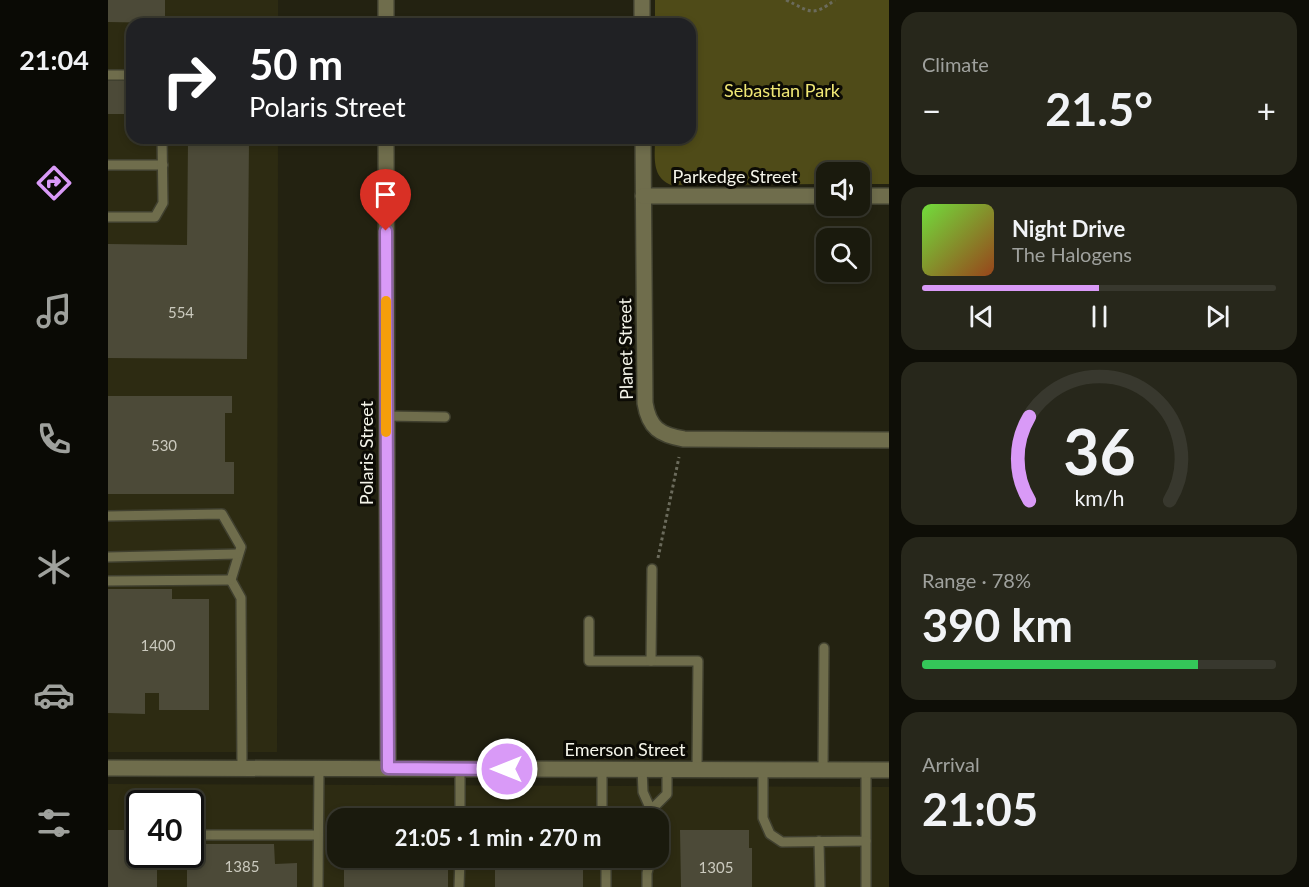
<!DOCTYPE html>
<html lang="en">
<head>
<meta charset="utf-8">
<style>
  body { margin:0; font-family:Lato,sans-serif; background:#27271b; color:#f1f3f6; height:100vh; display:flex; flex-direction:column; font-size:22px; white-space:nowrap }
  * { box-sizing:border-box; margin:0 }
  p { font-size:20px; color:#9fa19d }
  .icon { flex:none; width:33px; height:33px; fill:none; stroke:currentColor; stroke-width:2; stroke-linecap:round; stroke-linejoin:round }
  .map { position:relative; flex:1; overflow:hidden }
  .sheet { display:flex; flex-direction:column; gap:12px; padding:12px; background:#0e0e07; width:420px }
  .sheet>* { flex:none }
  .hud { position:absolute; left:18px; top:18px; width:570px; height:126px; border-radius:18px; box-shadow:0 3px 9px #0003,0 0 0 2px #38382e; background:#202124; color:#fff; overflow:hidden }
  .buttons { position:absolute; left:708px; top:162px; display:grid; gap:12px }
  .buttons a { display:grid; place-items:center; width:54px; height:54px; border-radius:12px; background:#1a1a0d; box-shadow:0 3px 9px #0003,0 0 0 2px #38382e; font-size:30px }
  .speed { position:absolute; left:18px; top:790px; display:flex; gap:12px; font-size:30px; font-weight:700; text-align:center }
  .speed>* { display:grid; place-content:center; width:78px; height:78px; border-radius:50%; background:#1a1a0d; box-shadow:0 3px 9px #0003,0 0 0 2px #38382e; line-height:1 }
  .speed .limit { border:3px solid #111; border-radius:9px; background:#fff; color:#111 }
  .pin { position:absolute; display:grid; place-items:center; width:51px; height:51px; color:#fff; margin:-62px -26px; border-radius:50% 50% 50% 0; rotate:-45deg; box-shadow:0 0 6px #0007 }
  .pin .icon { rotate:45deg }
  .me { position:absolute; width:66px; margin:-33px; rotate:270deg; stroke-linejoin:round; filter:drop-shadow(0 0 4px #0008) }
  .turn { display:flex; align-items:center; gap:21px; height:126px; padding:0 24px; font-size:27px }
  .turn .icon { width:78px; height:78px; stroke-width:2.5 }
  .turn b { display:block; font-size:42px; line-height:51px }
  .big { font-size:45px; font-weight:700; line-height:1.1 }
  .sheet .tile { flex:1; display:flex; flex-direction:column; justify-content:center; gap:9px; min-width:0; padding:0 21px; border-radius:18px; background:#27271b }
  .sheet .dial { align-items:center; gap:0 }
  .dial svg { height:156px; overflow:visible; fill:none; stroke:#38382e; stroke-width:7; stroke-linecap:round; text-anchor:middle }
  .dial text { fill:#f1f3f6; stroke:none }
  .song { display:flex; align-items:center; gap:18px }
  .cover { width:72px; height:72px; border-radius:9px; background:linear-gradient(135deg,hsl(100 70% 55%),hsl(20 70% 35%)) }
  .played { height:6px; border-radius:3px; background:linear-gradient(90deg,#d99af7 50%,#38382e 50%) }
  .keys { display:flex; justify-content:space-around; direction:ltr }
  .heat { display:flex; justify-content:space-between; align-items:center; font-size:33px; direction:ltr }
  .charge { height:9px; border-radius:4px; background:linear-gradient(90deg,#34c759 78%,#38382e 0) }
  .trip { position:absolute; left:219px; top:808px; width:342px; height:60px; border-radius:18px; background:#1a1a0d; box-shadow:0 3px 9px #0003,0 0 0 2px #38382e; font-weight:700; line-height:60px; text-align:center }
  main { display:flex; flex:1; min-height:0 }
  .dock { display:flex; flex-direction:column; width:108px; justify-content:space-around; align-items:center; background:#0a0a05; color:#9fa19d }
  .dock .icon { width:42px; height:42px }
  .dock .on { color:#d99af7 }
  .dock b { font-size:27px; color:#f1f3f6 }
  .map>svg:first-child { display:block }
  .built { fill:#2d2b12; fill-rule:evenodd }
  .green { fill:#4f4b18 }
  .building { fill:#4c4a38 }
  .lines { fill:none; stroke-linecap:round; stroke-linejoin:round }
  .service-casing { stroke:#40402f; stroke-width:12 }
  .minor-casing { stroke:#40402f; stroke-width:18 }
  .tertiary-casing { stroke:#40402f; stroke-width:18 }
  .path { stroke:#6b6b5c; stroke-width:3; stroke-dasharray:3 3; stroke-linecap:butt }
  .service { stroke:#6f6d4c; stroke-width:9 }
  .minor { stroke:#6f6d4c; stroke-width:15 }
  .tertiary { stroke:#6f6d4c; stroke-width:15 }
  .route-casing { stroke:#8d64a1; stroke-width:15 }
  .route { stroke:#d99af7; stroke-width:10 }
  .slow { stroke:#f59e0b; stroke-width:10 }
  .labels { text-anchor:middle; stroke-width:6; stroke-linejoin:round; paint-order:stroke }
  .number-label { font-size:15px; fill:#cbcabe }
  .park-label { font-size:18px; fill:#f0e775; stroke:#0c0b05 }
  .street-label { font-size:18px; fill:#f5f5ea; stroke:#0c0b05 }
</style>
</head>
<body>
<main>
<nav class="dock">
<b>21:04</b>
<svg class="icon on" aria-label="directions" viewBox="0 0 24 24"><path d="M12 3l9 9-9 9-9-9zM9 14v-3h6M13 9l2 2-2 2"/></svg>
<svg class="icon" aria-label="music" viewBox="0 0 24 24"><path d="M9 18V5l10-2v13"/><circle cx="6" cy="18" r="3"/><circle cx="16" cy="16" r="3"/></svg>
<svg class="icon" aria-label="phone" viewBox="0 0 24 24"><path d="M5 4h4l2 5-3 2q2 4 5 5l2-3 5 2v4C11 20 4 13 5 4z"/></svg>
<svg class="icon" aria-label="climate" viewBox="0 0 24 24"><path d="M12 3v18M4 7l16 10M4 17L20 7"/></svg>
<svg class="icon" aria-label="car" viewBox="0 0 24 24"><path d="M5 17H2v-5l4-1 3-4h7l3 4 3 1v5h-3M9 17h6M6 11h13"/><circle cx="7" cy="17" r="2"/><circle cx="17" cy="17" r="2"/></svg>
<svg class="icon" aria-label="filters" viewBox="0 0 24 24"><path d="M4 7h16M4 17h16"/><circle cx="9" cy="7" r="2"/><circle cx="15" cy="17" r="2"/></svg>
</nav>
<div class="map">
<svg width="781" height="887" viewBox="0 0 781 887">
  <rect width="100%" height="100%" fill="#232211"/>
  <g class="built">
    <polygon points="0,0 170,0 170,24 24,24 24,138 170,138 169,752 0,752"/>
    <path d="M0,784l781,3v100h-781zM32,804h50v51h-50zM230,819h320v39h-320z"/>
  </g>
  <path class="green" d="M547,0h234v184h-29v-12h-34v12l-155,1c-20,-8 -16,-29 -16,-47h35v-114h-35z"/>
  <g class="building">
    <polygon points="0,0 57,0 57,23 0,22"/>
    <polygon points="0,80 24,81 23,114 0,114"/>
    <polygon points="80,141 141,141 139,359 0,358 0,244 79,245"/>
    <polygon points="0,396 124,396 124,413 117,413 117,462 126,462 126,494 0,494"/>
    <polygon points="0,589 64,589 64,599 101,599 101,710 51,710 51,693 37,693 37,714 0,713"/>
    <polygon points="0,830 32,830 32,855 47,855 47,859 49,859 49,887 0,887"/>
    <polygon points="572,830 641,830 641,848 644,848 644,887 573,887"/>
    <polygon points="82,844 166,844 167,864 189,863 189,887 79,887 79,855 82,855"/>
    <rect x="236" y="858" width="104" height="29"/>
    <rect x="387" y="858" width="88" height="29"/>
  </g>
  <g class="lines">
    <g class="service-casing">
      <g id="service">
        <polyline points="0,75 24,75"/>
        <polyline points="0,165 55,165"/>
        <polyline points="0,217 47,217 55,203 54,138"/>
        <polyline points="278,416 337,417"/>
        <polyline points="0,516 114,514 133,547 123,580 133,598 134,768"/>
        <polyline points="0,557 130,554"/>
        <polyline points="0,581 123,580"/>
        <polyline points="481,621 481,661 590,661 589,770"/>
        <polyline points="543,661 544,569"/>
        <polyline points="494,769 494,819"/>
        <polyline points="534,769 535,792 543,810 543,819"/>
        <polyline points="655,770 655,818 662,834 674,842 758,841 758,770"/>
        <polyline points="715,770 716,648"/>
        <polyline points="543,810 559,794 559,769"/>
        <polyline points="352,819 352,769"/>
        <polyline points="96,835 210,835"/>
        <polyline points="711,841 712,887"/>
        <polyline points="758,841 758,887"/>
        <polyline points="498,858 498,887"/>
        <polyline points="210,887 211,768"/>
        <polyline points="351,887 352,858"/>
        <polyline points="539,887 539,873 543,858"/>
      </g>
    </g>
    <g class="minor-casing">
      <g id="minor">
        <polyline points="278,0 278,24"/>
        <polyline points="534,0 534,24"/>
        <polyline points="278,138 280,768"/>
        <path d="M535,138l2,265c4,25 15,32 39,36l205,1"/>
        <polyline points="535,196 718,196"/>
        <polyline points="752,196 781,196"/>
      </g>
    </g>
    <g class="tertiary-casing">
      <polyline id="tertiary" points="0,768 781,770"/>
    </g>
    <g class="path">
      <path d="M678,0c25,12 26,17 49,0"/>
      <polyline points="550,558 571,457"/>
    </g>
    <use href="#service" class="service"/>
    <use href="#minor" class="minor"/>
    <use href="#tertiary" class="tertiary"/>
  </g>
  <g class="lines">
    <g class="route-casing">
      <polyline id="route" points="278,231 280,768 399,769"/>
    </g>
    <use href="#route" class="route"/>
    <polyline class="slow" points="278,301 278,432"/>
  </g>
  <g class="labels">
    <g class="number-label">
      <text x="73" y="318">554</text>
      <text x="56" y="451">530</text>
      <text x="50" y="651">1400</text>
      <text x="134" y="872">1385</text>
      <text x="608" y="873">1305</text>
    </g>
    <g class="park-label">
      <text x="674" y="97">Sebastian Park</text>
    </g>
    <g class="street-label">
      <text x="627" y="183">Parkedge Street</text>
      <text transform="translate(518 349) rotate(-91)" y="6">Planet Street</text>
      <text transform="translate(259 453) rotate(-90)" y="6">Polaris Street</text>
      <text x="517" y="756">Emerson Street</text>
    </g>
  </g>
</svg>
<div class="buttons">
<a><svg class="icon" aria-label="sound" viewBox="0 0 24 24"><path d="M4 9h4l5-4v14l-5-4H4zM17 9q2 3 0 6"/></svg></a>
<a><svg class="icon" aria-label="search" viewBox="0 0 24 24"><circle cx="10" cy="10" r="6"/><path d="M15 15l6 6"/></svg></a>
</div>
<div class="speed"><div class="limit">40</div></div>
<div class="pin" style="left:278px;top:231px;background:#d93025"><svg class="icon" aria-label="arrive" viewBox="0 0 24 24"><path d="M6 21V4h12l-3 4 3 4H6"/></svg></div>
<svg class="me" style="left:399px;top:769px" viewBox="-20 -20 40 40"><circle r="17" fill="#d99af7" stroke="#fff" stroke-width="3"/><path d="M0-11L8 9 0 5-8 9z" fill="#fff"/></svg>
<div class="trip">21:05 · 1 min · 270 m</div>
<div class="hud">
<div class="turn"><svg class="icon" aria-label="right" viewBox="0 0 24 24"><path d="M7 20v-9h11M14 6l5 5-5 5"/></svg><div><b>50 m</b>Polaris Street</div></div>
</div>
</div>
<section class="sheet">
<div class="tile"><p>Climate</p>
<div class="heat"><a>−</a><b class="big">21.5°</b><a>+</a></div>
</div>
<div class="tile">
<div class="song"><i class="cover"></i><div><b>Night Drive</b><p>The Halogens</p></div></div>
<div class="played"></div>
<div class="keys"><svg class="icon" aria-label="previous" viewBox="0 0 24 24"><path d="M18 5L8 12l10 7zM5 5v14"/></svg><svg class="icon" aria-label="pause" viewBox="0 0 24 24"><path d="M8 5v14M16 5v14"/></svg><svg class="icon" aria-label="next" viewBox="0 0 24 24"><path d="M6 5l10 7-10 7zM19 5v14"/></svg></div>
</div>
<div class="tile dial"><svg viewBox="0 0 100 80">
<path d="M14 69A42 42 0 1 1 86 69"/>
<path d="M14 69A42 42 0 0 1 14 26" stroke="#d99af7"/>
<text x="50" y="56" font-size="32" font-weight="700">36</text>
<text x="50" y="72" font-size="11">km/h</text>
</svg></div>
<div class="tile"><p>Range · 78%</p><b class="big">390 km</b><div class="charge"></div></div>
<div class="tile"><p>Arrival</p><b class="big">21:05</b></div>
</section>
</main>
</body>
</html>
